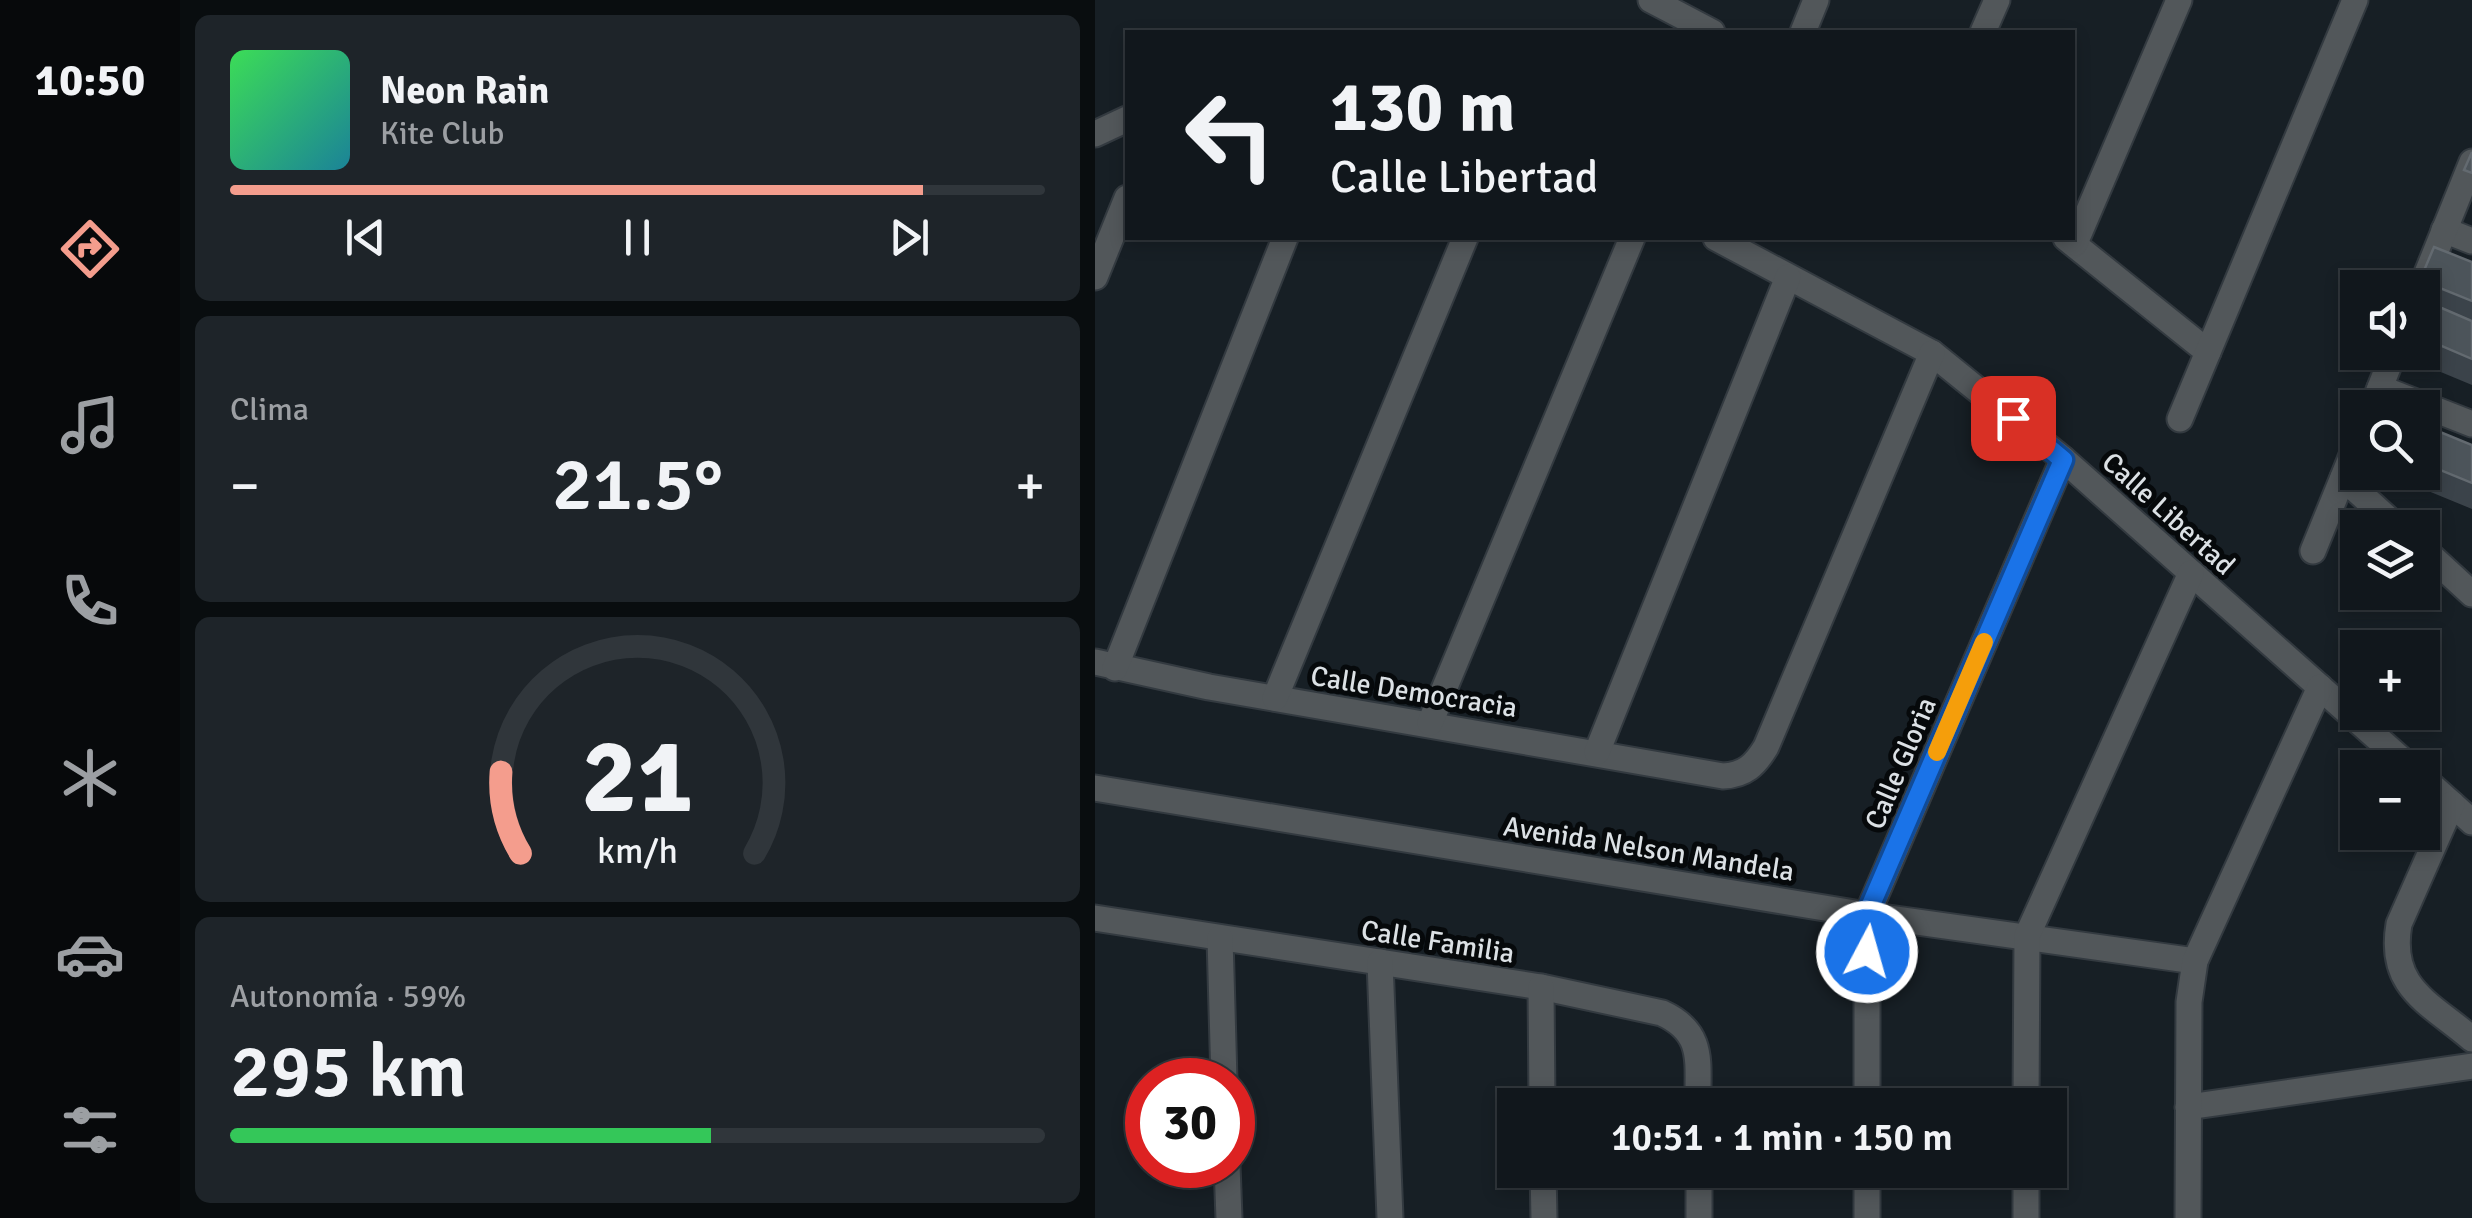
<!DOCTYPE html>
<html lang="es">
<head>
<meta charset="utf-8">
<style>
  body { margin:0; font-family:Signika,sans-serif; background:#1e2429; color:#f1f3f6; height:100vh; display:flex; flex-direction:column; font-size:38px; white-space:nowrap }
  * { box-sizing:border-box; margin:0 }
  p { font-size:32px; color:#9c9fa3 }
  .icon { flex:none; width:55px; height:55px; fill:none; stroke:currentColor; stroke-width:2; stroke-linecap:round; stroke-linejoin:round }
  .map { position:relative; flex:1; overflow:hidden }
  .panel { display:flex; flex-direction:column; gap:15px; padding:15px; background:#090d0f; width:915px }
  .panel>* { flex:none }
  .hud { position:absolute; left:30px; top:30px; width:950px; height:210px; border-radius:0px; box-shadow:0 5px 15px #0003,0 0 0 2px #30363b; background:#11171c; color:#f1f3f6; overflow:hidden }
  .controls { position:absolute; left:1245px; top:270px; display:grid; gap:20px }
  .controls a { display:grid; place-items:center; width:100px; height:100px; border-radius:0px; background:#11171c; box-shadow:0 5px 15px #0003,0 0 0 2px #30363b; font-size:50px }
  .speed { position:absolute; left:30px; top:1058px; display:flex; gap:20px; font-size:50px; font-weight:700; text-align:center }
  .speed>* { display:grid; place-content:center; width:130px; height:130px; border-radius:50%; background:#11171c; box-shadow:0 5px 15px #0003,0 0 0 2px #30363b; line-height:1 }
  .speed .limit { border:15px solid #d22; background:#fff; color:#111 }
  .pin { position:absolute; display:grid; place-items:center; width:85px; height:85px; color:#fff; margin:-42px; border-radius:20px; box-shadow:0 5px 15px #0006 }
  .me { position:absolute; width:110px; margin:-55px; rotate:6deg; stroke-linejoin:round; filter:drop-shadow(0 0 8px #0008) }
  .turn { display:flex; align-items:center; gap:35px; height:210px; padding:0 40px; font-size:45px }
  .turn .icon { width:130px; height:130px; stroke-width:2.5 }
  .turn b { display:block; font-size:70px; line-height:85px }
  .big { font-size:75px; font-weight:600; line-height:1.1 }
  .panel .tile { flex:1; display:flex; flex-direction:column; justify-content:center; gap:15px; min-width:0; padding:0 35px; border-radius:15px; background:#1e2429 }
  .panel .dial { align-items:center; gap:0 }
  .dial svg { height:260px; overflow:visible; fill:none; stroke:#30363b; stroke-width:7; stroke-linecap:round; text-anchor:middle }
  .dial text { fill:#f1f3f6; stroke:none }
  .song { display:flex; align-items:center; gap:30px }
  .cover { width:120px; height:120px; border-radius:15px; background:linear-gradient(135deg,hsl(130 70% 55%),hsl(190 70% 35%)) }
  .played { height:10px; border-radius:5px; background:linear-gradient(90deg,#f49d8d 85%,#30363b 85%) }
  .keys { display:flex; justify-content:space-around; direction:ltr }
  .heat { display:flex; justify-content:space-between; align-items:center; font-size:55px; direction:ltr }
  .charge { height:15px; border-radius:8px; background:linear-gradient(90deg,#34c759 59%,#30363b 0) }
  .trip { position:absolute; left:402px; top:1088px; width:570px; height:100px; border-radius:0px; background:#11171c; box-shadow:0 5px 15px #0003,0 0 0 2px #30363b; font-weight:600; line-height:100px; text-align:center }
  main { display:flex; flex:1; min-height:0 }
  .tab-bar { display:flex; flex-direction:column; width:180px; justify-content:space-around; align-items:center; background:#07090b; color:#9c9fa3 }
  .tab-bar .icon { width:70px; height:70px }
  .tab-bar .selected { color:#f49d8d }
  .tab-bar b { font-size:45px; color:#f1f3f6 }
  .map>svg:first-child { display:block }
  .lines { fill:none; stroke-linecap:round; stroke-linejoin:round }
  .minor-casing { stroke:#333a40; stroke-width:29 }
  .minor { stroke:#52575a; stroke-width:25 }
  .wall { fill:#3b434a }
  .building { fill:#4c545a; stroke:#636a70; stroke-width:2.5 }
  .route-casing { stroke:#114b97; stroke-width:25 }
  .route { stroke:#1a73e8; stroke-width:18 }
  .slow { stroke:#f59e0b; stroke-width:18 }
  .labels { text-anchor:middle; stroke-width:10; stroke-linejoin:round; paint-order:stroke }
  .street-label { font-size:28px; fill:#dce1e5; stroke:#06090b }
</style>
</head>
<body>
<main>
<nav class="tab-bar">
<b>10:50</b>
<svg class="icon selected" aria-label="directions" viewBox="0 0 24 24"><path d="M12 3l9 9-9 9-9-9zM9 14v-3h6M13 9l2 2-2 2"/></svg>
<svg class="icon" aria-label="music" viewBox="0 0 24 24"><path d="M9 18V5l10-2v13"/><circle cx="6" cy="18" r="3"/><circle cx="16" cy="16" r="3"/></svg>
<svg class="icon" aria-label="phone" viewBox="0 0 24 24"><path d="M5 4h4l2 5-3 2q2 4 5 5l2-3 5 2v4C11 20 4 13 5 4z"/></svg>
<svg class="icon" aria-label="climate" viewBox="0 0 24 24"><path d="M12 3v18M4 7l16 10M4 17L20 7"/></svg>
<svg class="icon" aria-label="car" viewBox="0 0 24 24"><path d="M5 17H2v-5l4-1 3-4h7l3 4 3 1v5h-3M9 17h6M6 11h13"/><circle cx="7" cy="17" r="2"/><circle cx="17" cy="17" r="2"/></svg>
<svg class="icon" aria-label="filters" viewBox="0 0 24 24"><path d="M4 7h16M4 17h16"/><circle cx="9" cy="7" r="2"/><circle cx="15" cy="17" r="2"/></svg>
</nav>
<section class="panel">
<div class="tile">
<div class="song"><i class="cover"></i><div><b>Neon Rain</b><p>Kite Club</p></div></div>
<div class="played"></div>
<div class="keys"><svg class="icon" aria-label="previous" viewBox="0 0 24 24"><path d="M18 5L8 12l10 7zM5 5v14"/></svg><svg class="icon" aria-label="pause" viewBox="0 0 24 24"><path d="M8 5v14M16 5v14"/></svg><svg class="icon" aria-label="next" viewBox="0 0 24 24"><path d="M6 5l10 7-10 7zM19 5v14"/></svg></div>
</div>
<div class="tile"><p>Clima</p>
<div class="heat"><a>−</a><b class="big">21.5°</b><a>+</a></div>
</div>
<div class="tile dial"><svg viewBox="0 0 100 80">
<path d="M14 69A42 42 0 1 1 86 69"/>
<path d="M14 69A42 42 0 0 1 8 44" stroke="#f49d8d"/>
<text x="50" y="56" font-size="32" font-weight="700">21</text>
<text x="50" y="72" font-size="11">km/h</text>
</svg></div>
<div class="tile"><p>Autonomía · 59%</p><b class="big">295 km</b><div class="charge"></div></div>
</section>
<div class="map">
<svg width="1377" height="1218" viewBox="0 0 1377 1218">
  <rect width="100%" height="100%" fill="#171f25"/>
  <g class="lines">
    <g class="minor-casing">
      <g id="minor">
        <polyline points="556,0 617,32"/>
        <polyline points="708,32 721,0"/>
        <polyline points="888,32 902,0"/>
        <polyline points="0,134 32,119"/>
        <polyline points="1349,230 1377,241"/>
        <polyline points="621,238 837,353 968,459 1316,768"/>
        <polyline points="971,238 1113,352"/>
        <polyline points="980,243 1084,0"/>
        <polyline points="0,277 32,198"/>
        <polyline points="1326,288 1377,162"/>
        <polyline points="1285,388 1377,424"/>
        <polyline points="1277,408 1299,352"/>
        <polyline points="1085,419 1260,0"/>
        <polyline points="1248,478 1303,528"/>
        <polyline points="1328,549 1377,594"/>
        <polyline points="1218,551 1262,443"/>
        <path d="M0,662l114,25 514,89c22,-1 32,-11 43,-29l166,-394"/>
        <polyline points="20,668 190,238"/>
        <polyline points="180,698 370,238"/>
        <polyline points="335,723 537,238"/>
        <polyline points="502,752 693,277"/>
        <polyline points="1328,778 1377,822"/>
        <polyline points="0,788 772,915 1100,961"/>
        <path d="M1357,804l-53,120c-11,64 30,78 73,115"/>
        <path d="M0,918l446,69 121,26c44,20 35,50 36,92"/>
        <polyline points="125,938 129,1080"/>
        <polyline points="285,962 295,1218"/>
        <polyline points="446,987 447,1105"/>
        <polyline points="772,1105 772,915 968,459"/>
        <polyline points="931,1105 932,936 1096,573"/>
        <polyline points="1093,1107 1377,1066"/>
        <polyline points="132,1165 134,1218"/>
        <polyline points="448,1170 449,1218"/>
        <polyline points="604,1170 604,1218"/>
        <polyline points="772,1170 772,1218"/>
        <polyline points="931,1218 931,1170"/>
        <polyline points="1093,1218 1094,1002 1100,961 1225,687"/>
      </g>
    </g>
    <use href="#minor" class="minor"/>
  </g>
  <g class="wall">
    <polygon points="1377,262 1377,385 1329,365 1320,352 1328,352 1328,300 1344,307 1325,280"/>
    <polygon points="1328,425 1377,445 1377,509 1287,472 1328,472"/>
  </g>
  <g class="building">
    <polygon points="1377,152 1377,173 1369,170"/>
    <polygon points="1339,247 1377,262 1377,301 1325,280"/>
    <polygon points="1328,300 1377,321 1377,359 1328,338"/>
    <polygon points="1273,402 1285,408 1270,408"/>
    <polygon points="1328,425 1377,445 1377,483 1328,463"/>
  </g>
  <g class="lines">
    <g class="route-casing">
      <polyline id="route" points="772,952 772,914 968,460 918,418"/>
    </g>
    <use href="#route" class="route"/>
    <polyline class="slow" points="842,752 889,642"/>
  </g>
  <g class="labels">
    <g class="street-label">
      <text transform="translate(1074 513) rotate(42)" y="10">Calle Libertad</text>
      <text transform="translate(319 691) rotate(9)" y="10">Calle Democracia</text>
      <text transform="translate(805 763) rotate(-67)" y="10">Calle Gloria</text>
      <text transform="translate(554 848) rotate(9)" y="10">Avenida Nelson Mandela</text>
      <text transform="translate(343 941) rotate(9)" y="10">Calle Familia</text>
    </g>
  </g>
</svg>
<div class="controls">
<a><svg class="icon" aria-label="sound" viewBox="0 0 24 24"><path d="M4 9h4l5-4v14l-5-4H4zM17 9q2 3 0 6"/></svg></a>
<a><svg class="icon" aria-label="search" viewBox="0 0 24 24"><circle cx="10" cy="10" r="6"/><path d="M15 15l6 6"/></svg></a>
<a><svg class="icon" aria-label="layers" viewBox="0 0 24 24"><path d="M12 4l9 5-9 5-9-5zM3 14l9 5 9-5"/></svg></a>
<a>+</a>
<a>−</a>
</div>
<div class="speed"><div class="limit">30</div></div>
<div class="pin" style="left:918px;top:418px;background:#d93025"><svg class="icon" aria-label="arrive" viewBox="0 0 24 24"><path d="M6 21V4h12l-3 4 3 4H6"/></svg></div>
<svg class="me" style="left:772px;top:952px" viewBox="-20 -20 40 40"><circle r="17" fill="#1a73e8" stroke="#fff" stroke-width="3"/><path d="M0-11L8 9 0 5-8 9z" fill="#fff"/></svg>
<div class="trip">10:51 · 1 min · 150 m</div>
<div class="hud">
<div class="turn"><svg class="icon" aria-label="left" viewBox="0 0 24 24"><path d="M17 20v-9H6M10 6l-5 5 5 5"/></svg><div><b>130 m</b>Calle Libertad</div></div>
</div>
</div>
</main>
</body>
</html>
